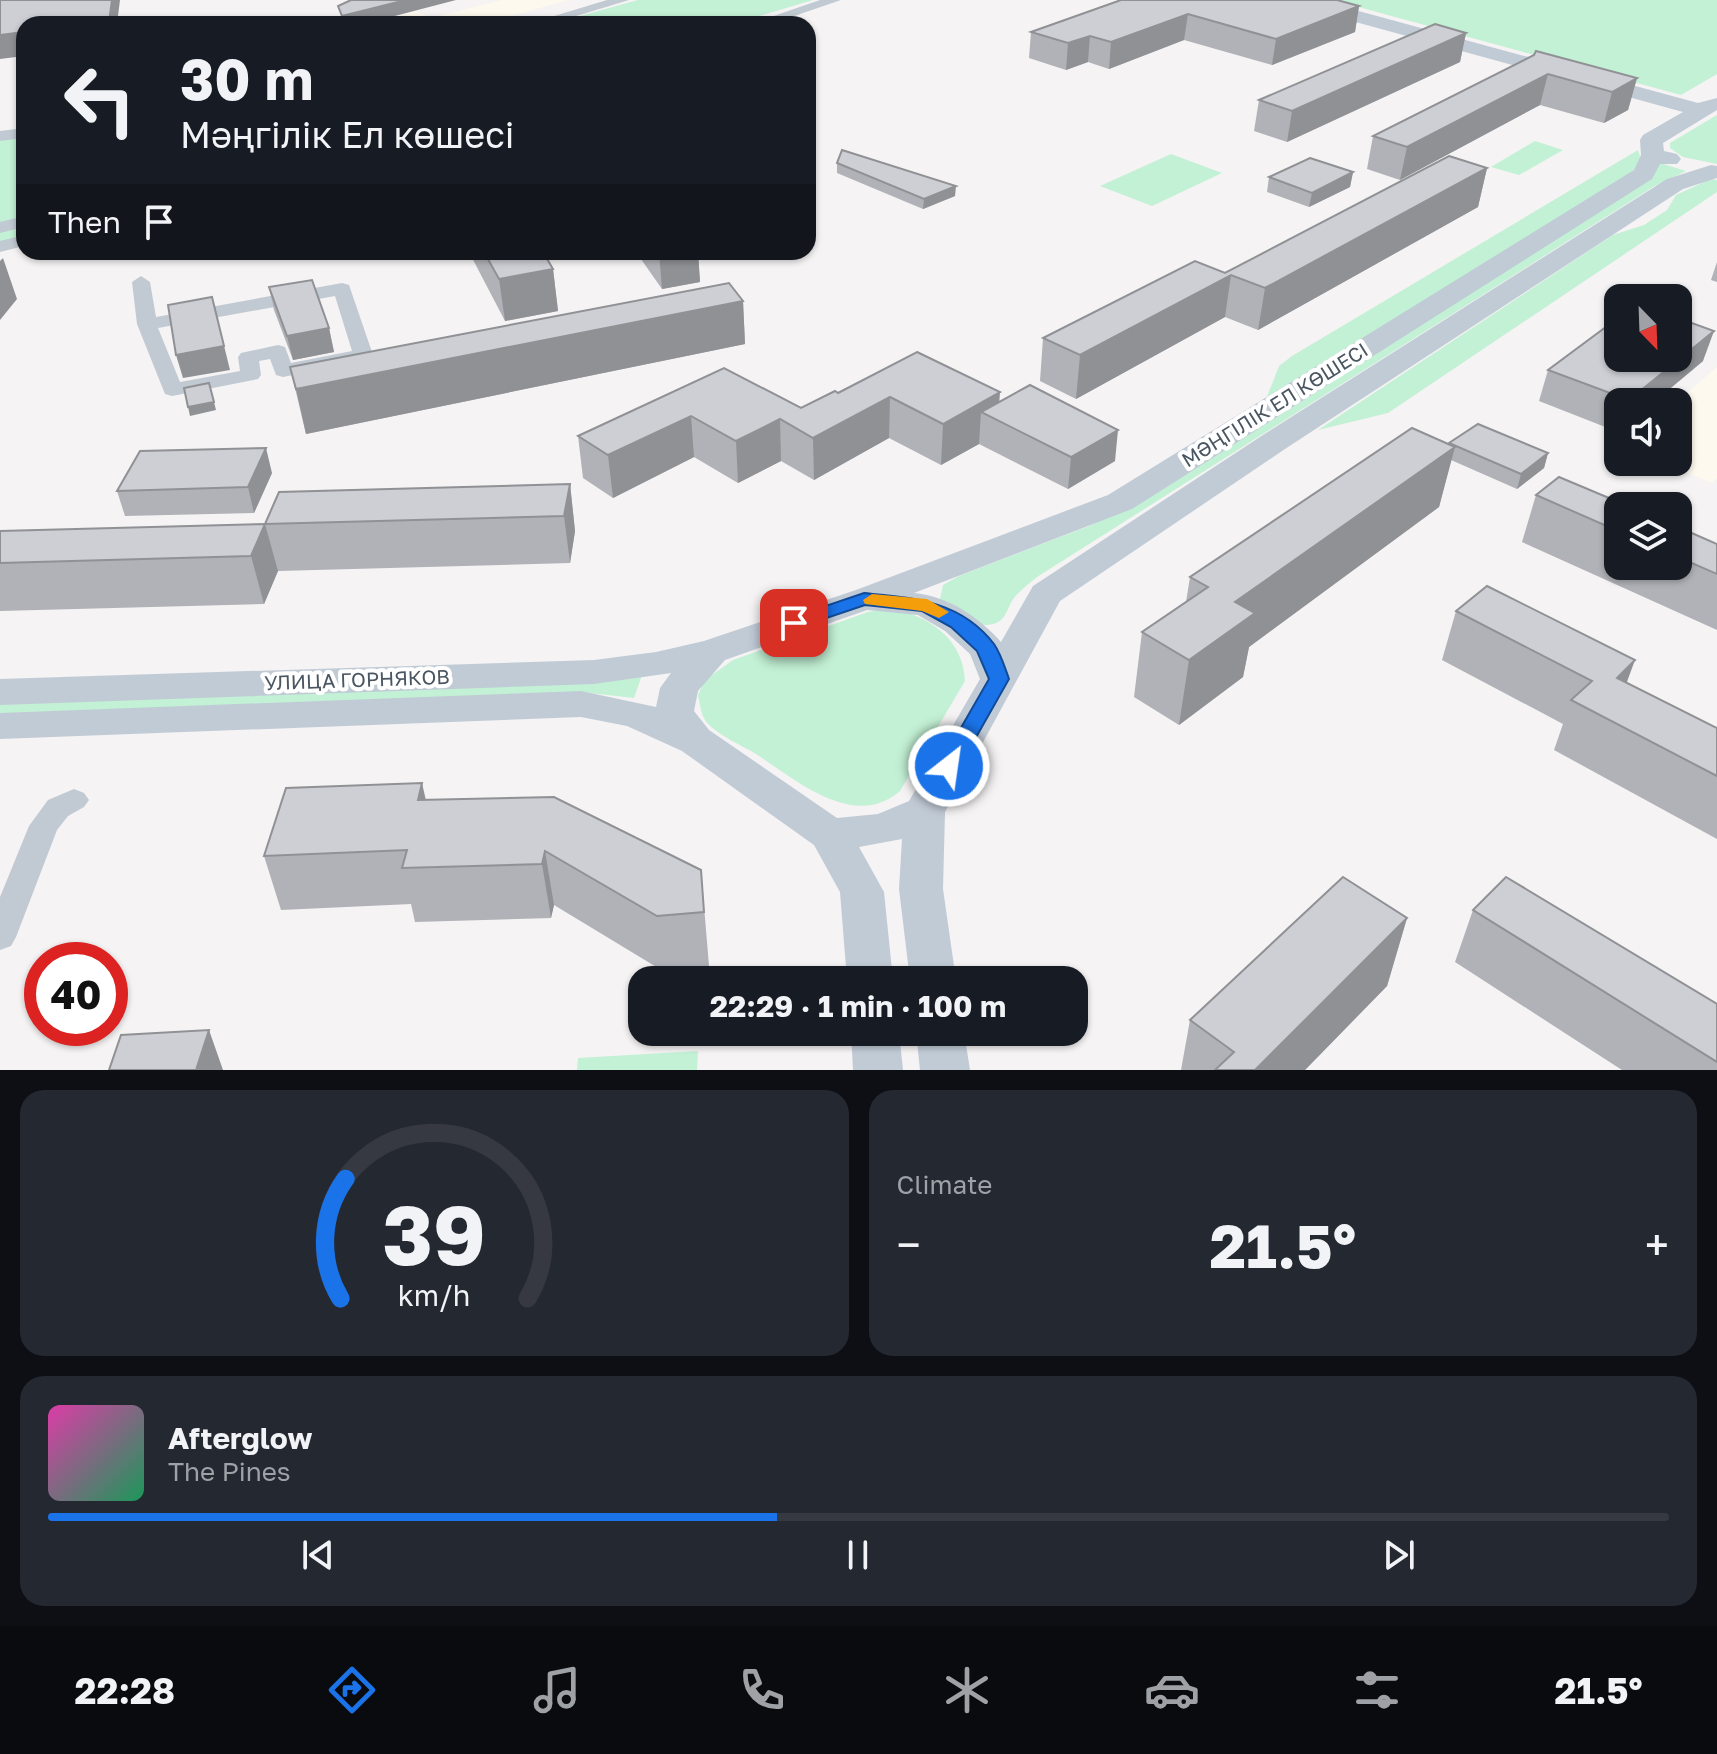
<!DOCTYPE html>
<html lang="en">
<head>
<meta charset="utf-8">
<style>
  body { margin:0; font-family:"Golos Text",sans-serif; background:#242831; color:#f1f3f6; height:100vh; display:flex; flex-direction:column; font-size:30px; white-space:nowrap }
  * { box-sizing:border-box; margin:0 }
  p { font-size:26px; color:#9ea1a6 }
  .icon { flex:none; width:44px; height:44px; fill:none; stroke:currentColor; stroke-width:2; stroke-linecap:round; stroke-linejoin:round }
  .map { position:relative; height:1070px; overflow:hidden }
  .panel { display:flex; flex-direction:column; gap:20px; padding:20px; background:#0d0f14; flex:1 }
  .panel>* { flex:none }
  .hud { position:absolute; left:16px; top:16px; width:800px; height:244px; border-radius:24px; box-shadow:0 2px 6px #0004; background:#171b24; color:#f1f3f6; overflow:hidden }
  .needle { width:52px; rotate:157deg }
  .tools { position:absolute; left:1604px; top:284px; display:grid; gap:16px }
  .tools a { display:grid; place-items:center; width:88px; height:88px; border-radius:16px; background:#171b24; box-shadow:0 2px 6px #0004; font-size:40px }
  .speed { position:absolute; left:24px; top:942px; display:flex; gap:16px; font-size:40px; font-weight:700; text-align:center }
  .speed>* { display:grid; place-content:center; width:104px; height:104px; border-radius:50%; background:#171b24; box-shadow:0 2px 6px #0004; line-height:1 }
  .speed .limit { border:12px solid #d22; background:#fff; color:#111 }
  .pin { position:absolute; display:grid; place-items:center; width:68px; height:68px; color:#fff; margin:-34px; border-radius:16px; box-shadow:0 4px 12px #0006 }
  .me { position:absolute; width:88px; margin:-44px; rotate:30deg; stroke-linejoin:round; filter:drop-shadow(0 0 6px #0008) }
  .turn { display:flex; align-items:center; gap:28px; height:168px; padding:0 32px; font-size:36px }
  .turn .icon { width:104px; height:104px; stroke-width:2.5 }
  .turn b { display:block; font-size:56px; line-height:68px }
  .then { display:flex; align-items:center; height:76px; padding:0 32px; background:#0003; gap:16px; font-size:30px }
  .big { font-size:60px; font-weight:700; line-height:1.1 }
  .panel .tile { flex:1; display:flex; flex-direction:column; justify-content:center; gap:12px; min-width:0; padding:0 28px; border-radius:24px; background:#242831 }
  .panel .dial { align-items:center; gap:0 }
  .dial svg { height:208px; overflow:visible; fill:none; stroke:#363941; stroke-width:7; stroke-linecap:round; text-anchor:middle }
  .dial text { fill:#f1f3f6; stroke:none }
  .song { display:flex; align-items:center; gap:24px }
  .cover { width:96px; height:96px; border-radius:12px; background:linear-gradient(135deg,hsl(320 70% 55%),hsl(150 70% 35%)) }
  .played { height:8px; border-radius:4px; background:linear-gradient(90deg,#1a73e8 45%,#363941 45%) }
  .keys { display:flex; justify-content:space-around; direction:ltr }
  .heat { display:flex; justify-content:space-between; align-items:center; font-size:44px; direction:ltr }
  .panel .tiles { flex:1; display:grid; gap:20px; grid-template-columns:1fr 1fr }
  .tile:last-child { grid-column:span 2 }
  .trip { position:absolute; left:628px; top:966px; width:460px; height:80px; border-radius:24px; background:#171b24; box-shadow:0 2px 6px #0004; font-weight:700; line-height:80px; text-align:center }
  .menu { display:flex; height:128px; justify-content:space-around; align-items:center; background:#090b0e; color:#9ea1a6 }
  .menu .icon { width:56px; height:56px }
  .menu .on { color:#1a73e8 }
  .menu b { font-size:36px; color:#f1f3f6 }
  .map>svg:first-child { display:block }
  .commercial { fill:#fdf9ef }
  .green { fill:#c3f1d5 }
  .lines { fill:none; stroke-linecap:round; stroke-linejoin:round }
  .street { fill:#c1cad2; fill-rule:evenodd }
  .secondary { fill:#c1cbd6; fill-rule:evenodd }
  .wall { fill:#b0b2b7 }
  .shaded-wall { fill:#909195 }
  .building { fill:#cdcfd5; stroke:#909195; stroke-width:2 }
  .route { fill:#1a73e8; stroke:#114b97; stroke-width:2 }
  .slow { fill:#f59e0b }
  .labels { text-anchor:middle; stroke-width:8; stroke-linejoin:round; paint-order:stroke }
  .street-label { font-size:20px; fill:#4a5661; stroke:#fff }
</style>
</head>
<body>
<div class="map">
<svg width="1717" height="1070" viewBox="0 0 1717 1070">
  <rect width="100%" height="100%" fill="#f5f3f3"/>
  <g class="commercial">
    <polygon points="501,0 569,0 481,24 363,24 415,11 432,18"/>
    <polygon points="1717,367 1717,478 1712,483 1661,462 1678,462 1676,402"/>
  </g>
  <g class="green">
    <polygon points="638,0 813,0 733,24 551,24"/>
    <polygon points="1333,0 1717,0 1717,74 1681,95"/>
    <polygon points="1717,115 1717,164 1683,157 1670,148 1670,143"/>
    <polygon points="24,137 24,236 0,244 0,141"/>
    <polygon points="1535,141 1563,150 1519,175 1491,167"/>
    <polygon points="1638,150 1641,160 1631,174 1265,402 1279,366 1292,356"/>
    <polygon points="1171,154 1222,173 1152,206 1100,186"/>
    <path d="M1660,163l26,8 -33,16 -616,390c-8,7 -17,13 -23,21 -5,6 -7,17 -13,22 -18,15 -49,-8 -61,-21l3,-14 16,-9 130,-50 32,-16z"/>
    <polygon points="1711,179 1717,180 1717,192 1388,413 1318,430 1613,235 1644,225 1667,210 1676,195"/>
    <path d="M890,608c39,8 73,30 75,73l-65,110c-46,40 -104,-11 -144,-37 -15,-9 -36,-18 -48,-30 -7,-7 -8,-20 -10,-29l7,-15 28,-20 135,-48z"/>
    <polygon points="643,672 634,698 581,692 0,715 0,703"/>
    <polygon points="698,1051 697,1070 577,1070 578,1058"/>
  </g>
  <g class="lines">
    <g class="street">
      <polygon points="607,0 629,0 550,24 528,24"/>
      <polygon points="820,0 841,0 771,24 750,24"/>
      <polygon points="24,128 24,138 0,141 0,131"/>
      <polygon points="24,216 24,227 0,233 0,222"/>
      <polygon points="24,235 24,246 0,252 0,241"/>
      <path d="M141,276l9,6 6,35 186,-34 7,2 24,70 -10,6 -80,16 -7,-2 -6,-16 -11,2 2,14 -3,4 -86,17 -7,-2 -28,-70 -5,-42zM335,296l17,55 -61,12 -6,-16 -7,-2 -37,8 -3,4 2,14 -60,11 -22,-54z"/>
      <polygon points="74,789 84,793 89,800 84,807 68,816 57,830 16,937 11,946 0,950 0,897 29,826 48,800"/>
    </g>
    <g class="secondary">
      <path d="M1288,0h30l380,103 19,-5v12l-54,33 1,8 13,3 4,5 -4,5h-17l-8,15 -520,330 -218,84c34,3 65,24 87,49l32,-56 230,-151 404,-256 44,-14 6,1v12l-34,11 -398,260 -225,152 -115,211 -2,77 13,91h-46l-11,-91 3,-50 -43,8 25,45 9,88h-46l-7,-88 -26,-47 -132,-94 -55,-25 -46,-9 -581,22v-26l581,-22 75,16 4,-19 11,-15 -77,11 -594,21v-26l594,-19 62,-8 48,-11 152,-51 252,-95 526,-325 7,-15 -1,-15 3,-5 40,-23 -393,-108zM867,610l51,5 27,16 25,23 10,25 -71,122 -31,13 -41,4 -128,-88 -15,-19 4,-20 27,-31z"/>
      <polygon points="851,1032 899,1032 903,1070 853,1070"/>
      <polygon points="916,1032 964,1032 970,1070 920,1070"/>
    </g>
  </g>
  <g class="wall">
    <polygon points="1121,0 1359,6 1355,32 1272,65 1184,40 1109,69 1088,62 1066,70 1029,58 1031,32"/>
    <polygon points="1466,33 1460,62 1287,142 1254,131 1259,100"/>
    <polygon points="1534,55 1637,78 1628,110 1604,123 1540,105 1400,180 1367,169 1373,136"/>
    <polygon points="837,163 955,196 923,209 837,173"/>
    <polygon points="1487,168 1478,207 1258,330 1225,317 1076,399 1040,381 1043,338 1225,273"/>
    <polygon points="1353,172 1350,187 1309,207 1267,192 1269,177"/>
    <polygon points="469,252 543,252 553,269 558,311 505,321"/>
    <polygon points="636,252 698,252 700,282 662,289"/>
    <polygon points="1717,262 1717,282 1711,280"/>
    <polygon points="269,287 329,328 334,352 293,360 274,310"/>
    <polygon points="743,301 745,344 306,434 290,367"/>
    <polygon points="1703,361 1654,402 1618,402 1618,432 1539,401 1548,370"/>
    <polygon points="724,368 801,408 838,393 1000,402 1115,461 1068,489 979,444 941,465 889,438 814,480 781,461 738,483 694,457 613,498 583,478 578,436"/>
    <polygon points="1449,443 1548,453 1544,468 1517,489 1451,460 1439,507 1249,647 1243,677 1179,725 1134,697 1142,632 1186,602 1190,577"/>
    <polygon points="272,473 254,513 125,516 117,491"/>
    <polygon points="570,484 575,531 570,563 278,571 264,604 0,611 0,531 265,524"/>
    <polygon points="1536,495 1618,506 1618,566 1678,566 1678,527 1717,544 1717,630 1522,542"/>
    <polygon points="1456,611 1627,683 1717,728 1717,839 1554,750 1563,724 1442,660"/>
    <polygon points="426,800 701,870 709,966 663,971 554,905 551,918 415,922 411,904 281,910 264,856"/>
    <polygon points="1473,910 1717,1004 1717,1070 1622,1070 1455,962"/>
    <polygon points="1407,918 1387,986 1305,1070 1181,1070 1190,1020"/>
  </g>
  <g class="shaded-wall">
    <polygon points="112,0 120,0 117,24 92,24"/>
    <polygon points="406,0 456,0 364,24 343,24 342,16"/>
    <polygon points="1359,6 1355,32 1272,65 1276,39"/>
    <polygon points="1188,14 1184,40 1109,69 1111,42"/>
    <polygon points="24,32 24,56 0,59 0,35"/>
    <polygon points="1466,33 1460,62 1287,142 1292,111"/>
    <polygon points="1090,36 1088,62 1066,70 1068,43"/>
    <polygon points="1548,74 1540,105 1400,180 1407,147"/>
    <polygon points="1637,78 1628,110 1604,123 1612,92"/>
    <polygon points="1487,168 1478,207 1258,330 1265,288"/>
    <polygon points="1353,172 1350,187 1309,207 1312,193"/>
    <polygon points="956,186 955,196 923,209 924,199"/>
    <polygon points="659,252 698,252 700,282 662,289"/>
    <polygon points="3,258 17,299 0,320 0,261"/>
    <polygon points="553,269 558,311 505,321 499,279"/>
    <polygon points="1231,275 1225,317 1076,399 1080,355"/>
    <polygon points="212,297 230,370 183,378 176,355"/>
    <polygon points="743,301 745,344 306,434 296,389"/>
    <polygon points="329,328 334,352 293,360 287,336"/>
    <polygon points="1714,331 1703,361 1654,402 1628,402"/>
    <polygon points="1000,392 998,421 981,412 979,444 941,465 943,424"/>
    <polygon points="890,397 889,438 814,480 813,438"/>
    <polygon points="214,402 216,410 190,416 188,407"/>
    <polygon points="691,416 694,457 613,498 608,455"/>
    <polygon points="780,419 781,461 738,483 736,441"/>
    <polygon points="1118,430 1115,461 1068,489 1071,457"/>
    <polygon points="1455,447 1439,507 1249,647 1243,677 1179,725 1189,660 1235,602"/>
    <polygon points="266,448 272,473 254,513 248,487"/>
    <polygon points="1548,453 1544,468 1517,489 1521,474"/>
    <polygon points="570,484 575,531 570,563 564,516"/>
    <polygon points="265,524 278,571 264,604 251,556"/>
    <polygon points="1635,660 1617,709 1617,678"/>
    <polygon points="422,783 434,836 418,800"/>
    <polygon points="545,851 554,905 551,918 542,864"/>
    <polygon points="1407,918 1387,986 1305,1070 1255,1070"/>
    <polygon points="209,1030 223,1070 196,1070"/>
  </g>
  <g class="building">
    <polygon points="0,0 112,0 109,22 92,24 24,24 24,32 0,35"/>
    <polygon points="351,0 406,0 342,16 338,6"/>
    <polygon points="1121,0 1337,0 1359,6 1276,39 1188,14 1111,42 1090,36 1068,43 1031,32"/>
    <polygon points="1435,24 1466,33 1292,111 1259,100"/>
    <polygon points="1536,51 1637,78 1612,92 1548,74 1407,147 1373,136 1534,55"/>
    <polygon points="842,150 956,186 924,199 837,163"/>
    <polygon points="1449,156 1487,168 1265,288 1231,275 1080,355 1043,338 1195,261 1225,273"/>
    <polygon points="1310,158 1353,172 1312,193 1269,177"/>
    <polygon points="484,252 543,252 553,269 499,279"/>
    <polygon points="312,280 329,328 287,336 269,287"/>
    <polygon points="729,283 743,301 296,389 290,367"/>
    <polygon points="212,297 224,346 176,355 168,305"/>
    <polygon points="1618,318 1618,358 1678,358 1678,318 1714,331 1629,400 1548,370"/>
    <polygon points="917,352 1000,392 943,424 890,397 813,438 780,419 736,441 691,416 608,455 578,436 724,368 801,408 835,391 838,393"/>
    <polygon points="209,383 214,402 188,407 184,388"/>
    <polygon points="1030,385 1118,430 1071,457 981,412"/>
    <polygon points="1478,424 1548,453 1521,474 1449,443"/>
    <polygon points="1412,428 1455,447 1235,602 1255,613 1189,660 1142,632 1208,587 1190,577"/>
    <polygon points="266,448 248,487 117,491 140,451"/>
    <polygon points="1559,477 1628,506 1618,506 1618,531 1536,495"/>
    <polygon points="570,484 564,516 265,524 279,492"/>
    <polygon points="265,524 251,556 0,563 0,531"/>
    <polygon points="1678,527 1717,544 1717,574 1678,557"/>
    <polygon points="1487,586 1635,660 1617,678 1717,728 1717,776 1571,700 1592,681 1456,611"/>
    <polygon points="422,783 418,800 554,797 701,870 704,912 657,916 545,851 542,864 402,868 407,850 264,856 286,788"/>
    <polygon points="1343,877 1407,918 1255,1070 1215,1070 1234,1052 1190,1020"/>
    <polygon points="1506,877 1717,1004 1717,1062 1473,910"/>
    <polygon points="209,1030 196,1070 109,1070 121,1035"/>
  </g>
  <path class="route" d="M864,593c49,5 96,7 130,51 7,10 11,24 15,35l-52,92h-15l-3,-5 50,-87 -12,-28 -26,-24 -29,-16 -57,-6 -71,24 -10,-6 3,-4z"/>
  <polygon class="slow" points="872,594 927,599 949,612 939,618 922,611 865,604 863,600"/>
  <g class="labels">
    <g class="street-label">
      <text transform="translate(1275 405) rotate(-32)" y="7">МӘҢГІЛІК ЕЛ КӨШЕСІ</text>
      <text transform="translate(357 680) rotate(-2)" y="7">УЛИЦА ГОРНЯКОВ</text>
    </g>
  </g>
</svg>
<div class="tools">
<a><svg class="needle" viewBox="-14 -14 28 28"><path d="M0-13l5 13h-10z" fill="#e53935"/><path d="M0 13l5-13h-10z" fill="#9ea1a6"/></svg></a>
<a><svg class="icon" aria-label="sound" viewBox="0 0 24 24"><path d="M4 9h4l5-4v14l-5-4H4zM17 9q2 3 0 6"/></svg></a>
<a><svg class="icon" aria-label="layers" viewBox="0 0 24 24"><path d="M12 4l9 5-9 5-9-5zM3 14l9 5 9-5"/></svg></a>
</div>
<div class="speed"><div class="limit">40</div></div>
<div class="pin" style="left:794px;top:623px;background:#d93025"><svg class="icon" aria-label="arrive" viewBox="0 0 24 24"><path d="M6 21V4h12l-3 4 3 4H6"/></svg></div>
<svg class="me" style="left:949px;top:766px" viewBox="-20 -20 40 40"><circle r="17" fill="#1a73e8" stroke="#fff" stroke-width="3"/><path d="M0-11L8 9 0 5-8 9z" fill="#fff"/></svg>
<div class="trip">22:29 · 1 min · 100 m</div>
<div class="hud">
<div class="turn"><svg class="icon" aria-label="left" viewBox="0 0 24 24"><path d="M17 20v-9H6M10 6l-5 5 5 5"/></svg><div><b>30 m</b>Мәңгілік Ел көшесі</div></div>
<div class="then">Then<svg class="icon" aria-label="arrive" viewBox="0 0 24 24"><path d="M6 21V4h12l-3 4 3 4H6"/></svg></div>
</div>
</div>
<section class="panel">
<div class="tiles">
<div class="tile dial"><svg viewBox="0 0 100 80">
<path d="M14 69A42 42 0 1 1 86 69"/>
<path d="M14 69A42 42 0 0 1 16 23" stroke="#1a73e8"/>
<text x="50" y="56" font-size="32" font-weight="700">39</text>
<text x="50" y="72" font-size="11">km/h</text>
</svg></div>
<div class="tile"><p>Climate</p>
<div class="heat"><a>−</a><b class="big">21.5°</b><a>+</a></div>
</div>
<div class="tile">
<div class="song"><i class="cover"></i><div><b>Afterglow</b><p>The Pines</p></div></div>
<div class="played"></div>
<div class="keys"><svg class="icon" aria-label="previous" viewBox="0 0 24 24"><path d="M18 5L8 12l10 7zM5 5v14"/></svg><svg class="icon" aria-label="pause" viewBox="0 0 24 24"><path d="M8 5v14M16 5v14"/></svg><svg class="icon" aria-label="next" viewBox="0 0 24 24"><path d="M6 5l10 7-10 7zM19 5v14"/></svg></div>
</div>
</div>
</section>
<nav class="menu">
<b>22:28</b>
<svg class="icon on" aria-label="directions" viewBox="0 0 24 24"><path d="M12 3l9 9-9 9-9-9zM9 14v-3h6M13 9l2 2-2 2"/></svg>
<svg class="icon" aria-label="music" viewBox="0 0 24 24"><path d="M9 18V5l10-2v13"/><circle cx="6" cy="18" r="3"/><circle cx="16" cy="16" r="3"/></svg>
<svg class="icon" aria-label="phone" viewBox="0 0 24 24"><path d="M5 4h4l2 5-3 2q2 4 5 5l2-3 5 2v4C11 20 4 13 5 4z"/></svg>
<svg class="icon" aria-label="climate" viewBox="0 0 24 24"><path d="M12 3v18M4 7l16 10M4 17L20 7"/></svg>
<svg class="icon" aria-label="car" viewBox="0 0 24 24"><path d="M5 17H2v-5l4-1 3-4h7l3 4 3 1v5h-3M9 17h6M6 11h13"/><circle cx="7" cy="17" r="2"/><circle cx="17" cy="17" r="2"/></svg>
<svg class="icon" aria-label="filters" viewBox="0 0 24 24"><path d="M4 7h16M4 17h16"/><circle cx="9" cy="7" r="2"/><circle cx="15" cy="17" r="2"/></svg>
<b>21.5°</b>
</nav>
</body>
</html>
